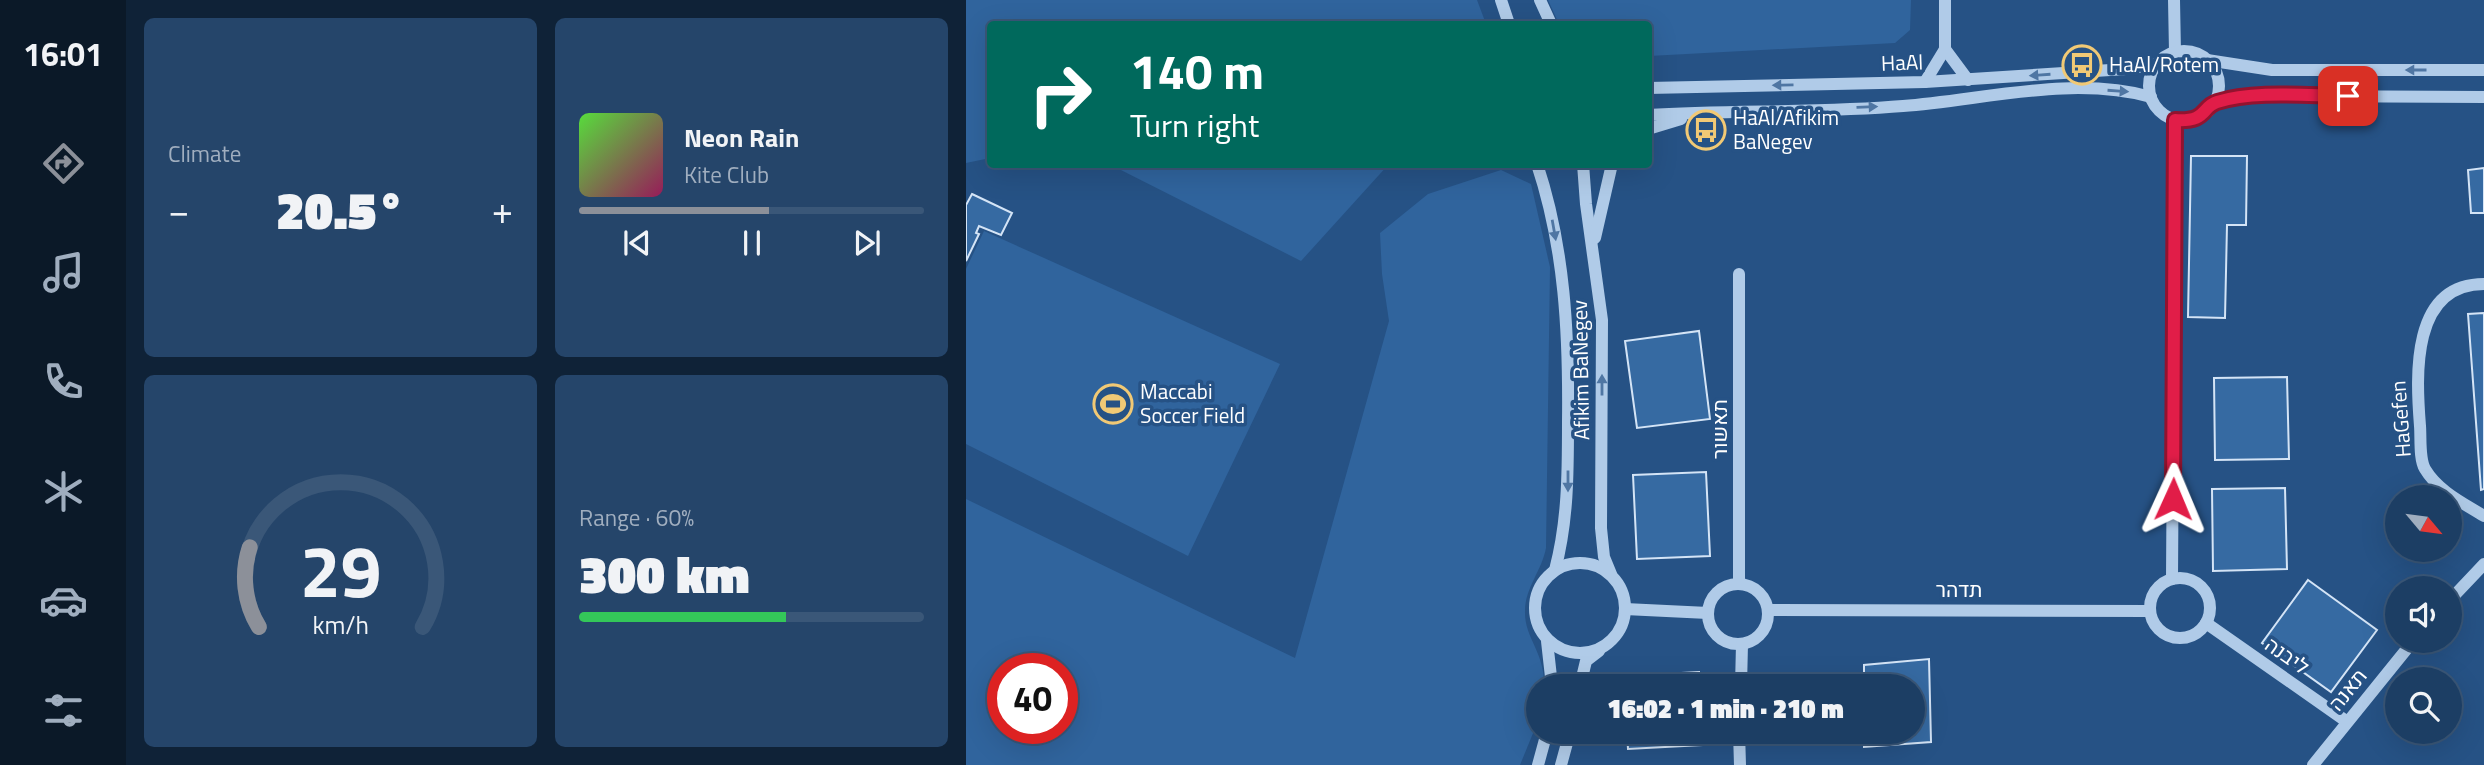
<!DOCTYPE html>
<html lang="en">
<head>
<meta charset="utf-8">
<style>
  body { margin:0; font-family:"Titillium Web",Heebo,sans-serif; background:#25456a; color:#f1f3f6; height:100vh; display:flex; flex-direction:column; font-size:26px; white-space:nowrap }
  * { box-sizing:border-box; margin:0 }
  p { font-size:23px; color:#a0aebf }
  .icon { flex:none; width:38px; height:38px; fill:none; stroke:currentColor; stroke-width:2; stroke-linecap:round; stroke-linejoin:round }
  .map { position:relative; flex:1; overflow:hidden }
  .drawer { display:flex; flex-direction:column; gap:18px; padding:18px; background:#0f2237; width:840px }
  .drawer>* { flex:none }
  .banner { position:absolute; left:21px; top:21px; width:665px; height:147px; border-radius:7px; box-shadow:0 7px 28px #0002,0 0 0 2px #3a5778; background:#00695c; color:#fff; overflow:hidden }
  .needle { width:46px; rotate:119deg }
  .controls { position:absolute; left:1419px; top:485px; display:grid; gap:14px }
  .controls a { display:grid; place-items:center; width:77px; height:77px; border-radius:50%; background:#1c3e64; box-shadow:0 7px 28px #0002,0 0 0 2px #3a5778; font-size:35px }
  .speed { position:absolute; left:21px; top:653px; display:flex; gap:14px; font-size:35px; font-weight:700; text-align:center }
  .speed>* { display:grid; place-content:center; width:91px; height:91px; border-radius:50%; background:#1c3e64; box-shadow:0 7px 28px #0002,0 0 0 2px #3a5778; line-height:1 }
  .speed .limit { border:10px solid #d22; background:#fff; color:#111 }
  .pin { position:absolute; display:grid; place-items:center; width:60px; height:60px; color:#fff; margin:-30px; border-radius:14px; box-shadow:0 4px 10px #0006 }
  .me { position:absolute; width:77px; margin:-38px; rotate:1deg; stroke-linejoin:round; filter:drop-shadow(0 0 5px #0008) }
  .turn { display:flex; align-items:center; gap:24px; height:147px; padding:0 28px; font-size:32px }
  .turn .icon { width:91px; height:91px; stroke-width:2.5 }
  .turn b { display:block; font-size:49px; line-height:60px }
  .big { font-size:52px; font-weight:800; line-height:1.1 }
  .drawer .card { flex:1; display:flex; flex-direction:column; justify-content:center; gap:10px; min-width:0; padding:0 24px; border-radius:10px; background:#25456a }
  .drawer .dial { align-items:center; gap:0 }
  .dial svg { height:182px; overflow:visible; fill:none; stroke:#3a5778; stroke-width:7; stroke-linecap:round; text-anchor:middle }
  .dial text { fill:#f1f3f6; stroke:none }
  .song { display:flex; align-items:center; gap:21px }
  .cover { width:84px; height:84px; border-radius:10px; background:linear-gradient(135deg,hsl(110 70% 55%),hsl(330 70% 35%)) }
  .played { height:7px; border-radius:4px; background:linear-gradient(90deg,#8c9099 55%,#3a5778 55%) }
  .keys { display:flex; justify-content:space-around; direction:ltr }
  .heat { display:flex; justify-content:space-between; align-items:center; font-size:38px; direction:ltr }
  .charge { height:10px; border-radius:5px; background:linear-gradient(90deg,#34c759 60%,#3a5778 0) }
  .drawer .tiles { flex:1; display:grid; gap:18px; grid-template-columns:repeat(2,1fr) }
  .trip { position:absolute; left:560px; top:674px; width:399px; height:70px; border-radius:35px; background:#1c3e64; box-shadow:0 7px 28px #0002,0 0 0 2px #3a5778; font-weight:800; line-height:70px; text-align:center }
  main { display:flex; flex:1; min-height:0 }
  .menu { display:flex; flex-direction:column; width:126px; justify-content:space-around; align-items:center; background:#0b1928; color:#a0aebf }
  .menu .icon { width:49px; height:49px }
  .menu .active { color:#8c9099 }
  .menu b { font-size:32px; color:#f1f3f6 }
  .map>svg:first-child { display:block }
  .green { fill:#30649d; fill-rule:evenodd }
  .building { fill:#366aa2; stroke:#d4e4f6; stroke-width:2 }
  .lines { fill:none; stroke-linecap:round; stroke-linejoin:round }
  .minor { stroke:#b0cbe8; stroke-width:12 }
  .oneway { fill:#4f76a3 }
  .route-casing { stroke:#92132f; stroke-width:18 }
  .route { stroke:#e11d48; stroke-width:12 }
  .labels { text-anchor:middle; stroke-width:7; stroke-linejoin:round; paint-order:stroke }
  .street-label { font-size:21px; fill:#fff; stroke:#265285 }
  .poi-label { font-size:21px; fill:#fff; stroke:#265285; text-anchor:start }
</style>
</head>
<body>
<main>
<nav class="menu">
<b>16:01</b>
<svg class="icon active" aria-label="directions" viewBox="0 0 24 24"><path d="M12 3l9 9-9 9-9-9zM9 14v-3h6M13 9l2 2-2 2"/></svg>
<svg class="icon" aria-label="music" viewBox="0 0 24 24"><path d="M9 18V5l10-2v13"/><circle cx="6" cy="18" r="3"/><circle cx="16" cy="16" r="3"/></svg>
<svg class="icon" aria-label="phone" viewBox="0 0 24 24"><path d="M5 4h4l2 5-3 2q2 4 5 5l2-3 5 2v4C11 20 4 13 5 4z"/></svg>
<svg class="icon" aria-label="climate" viewBox="0 0 24 24"><path d="M12 3v18M4 7l16 10M4 17L20 7"/></svg>
<svg class="icon" aria-label="car" viewBox="0 0 24 24"><path d="M5 17H2v-5l4-1 3-4h7l3 4 3 1v5h-3M9 17h6M6 11h13"/><circle cx="7" cy="17" r="2"/><circle cx="17" cy="17" r="2"/></svg>
<svg class="icon" aria-label="filters" viewBox="0 0 24 24"><path d="M4 7h16M4 17h16"/><circle cx="9" cy="7" r="2"/><circle cx="15" cy="17" r="2"/></svg>
</nav>
<section class="drawer">
<div class="tiles">
<div class="card"><p>Climate</p>
<div class="heat"><a>−</a><b class="big">20.5°</b><a>+</a></div>
</div>
<div class="card">
<div class="song"><i class="cover"></i><div><b>Neon Rain</b><p>Kite Club</p></div></div>
<div class="played"></div>
<div class="keys"><svg class="icon" aria-label="previous" viewBox="0 0 24 24"><path d="M18 5L8 12l10 7zM5 5v14"/></svg><svg class="icon" aria-label="pause" viewBox="0 0 24 24"><path d="M8 5v14M16 5v14"/></svg><svg class="icon" aria-label="next" viewBox="0 0 24 24"><path d="M6 5l10 7-10 7zM19 5v14"/></svg></div>
</div>
<div class="card dial"><svg viewBox="0 0 100 80">
<path d="M14 69A42 42 0 1 1 86 69"/>
<path d="M14 69A42 42 0 0 1 10 34" stroke="#8c9099"/>
<text x="50" y="56" font-size="32" font-weight="700">29</text>
<text x="50" y="72" font-size="11">km/h</text>
</svg></div>
<div class="card"><p>Range · 60%</p><b class="big">300 km</b><div class="charge"></div></div>
</div>
</section>
<div class="map">
<svg width="1518" height="765" viewBox="0 0 1518 765">
  <rect width="100%" height="100%" fill="#265285"/>
  <g class="green">
    <polygon points="0,0 511,0 520,24 24,24 24,158 0,163"/>
    <polygon points="582,0 945,0 944,30 929,43 683,56 682,24 593,24"/>
    <polygon points="145,165 422,165 335,261"/>
    <path d="M535,170l30,14 19,83 -4,281c-4,22 -21,40 -21,63 -1,27 20,41 19,75h-6v35l-18,44h-554v-266l329,159 94,-337 -7,-47 -2,-41 48,-39zM37,668h59v60h-59z"/>
    <polygon points="18,231 314,364 222,556 0,444 0,269"/>
  </g>
  <g class="building">
    <polygon points="1225,156 1281,156 1280,225 1261,225 1259,318 1222,317"/>
    <polygon points="1518,168 1518,213 1505,213 1502,170"/>
    <polygon points="6,194 46,213 35,235 13,226 10,233 13,234 0,261 0,205"/>
    <polygon points="1518,313 1518,489 1515,490 1502,314"/>
    <polygon points="733,331 744,419 671,428 659,341"/>
    <polygon points="1321,377 1323,459 1249,460 1248,378"/>
    <polygon points="740,472 744,556 671,559 667,475"/>
    <polygon points="1319,488 1321,569 1247,571 1246,489"/>
    <polygon points="1342,580 1411,630 1365,692 1296,643"/>
    <polygon points="963,659 965,742 898,747 898,732 947,732 947,686 898,686 898,665"/>
    <polygon points="733,672 733,686 659,686 659,676"/>
    <polygon points="661,732 735,732 736,745 662,749"/>
  </g>
  <g class="lines">
    <g class="minor">
      <polyline points="535,0 543,24"/>
      <polyline points="574,0 585,24"/>
      <polyline points="1208,0 1209,52"/>
      <polyline points="979,49 1002,80"/>
      <circle cx="1218" cy="86" r="35"/>
      <polyline points="1241,60 1306,70 1518,70"/>
      <polyline points="959,82 979,49 979,0"/>
      <polyline points="682,88 959,82 1160,69 1190,64"/>
      <polyline points="1249,102 1301,96 1518,97"/>
      <path d="M682,115c85,-5 171,-2 255,-9 80,-6 169,-31 248,-9"/>
      <polyline points="682,129 715,119"/>
      <path d="M571,164c28,84 32,171 31,258 0,51 0,99 -13,148"/>
      <polyline points="617,164 620,204 636,320 635,528 638,557 645,574"/>
      <polyline points="629,238 646,164"/>
      <polyline points="773,274 773,584"/>
      <path d="M1518,284c-73,0 -68,91 -64,142 1,12 -1,33 5,43 13,22 38,34 59,47"/>
      <circle cx="614" cy="608" r="45"/>
      <circle cx="1214" cy="608" r="30"/>
      <polyline points="1206,579 1209,120"/>
      <circle cx="772" cy="614" r="30"/>
      <polyline points="1484,600 1518,564"/>
      <polyline points="659,609 742,613"/>
      <polyline points="802,610 1184,611"/>
      <polyline points="1240,623 1380,721"/>
      <polyline points="581,641 586,686"/>
      <polyline points="614,686 620,661 633,651"/>
      <polyline points="775,686 776,644"/>
      <polyline points="773,732 774,765"/>
      <polyline points="572,765 581,732"/>
      <polyline points="595,765 604,732"/>
      <polyline points="1347,765 1448,640"/>
    </g>
  </g>
  <defs><path id="oneway-solid" d="M-6-.8H1V-3.2L6.5 0L1 3.2V.8H-6Z" transform="scale(1.75)"/></defs>
  <g class="oneway">
    <use href="#oneway-solid" transform="translate(1450 70) rotate(180)"/>
    <use href="#oneway-solid" transform="translate(1074 75) rotate(176)"/>
    <use href="#oneway-solid" transform="translate(817 85) rotate(179)"/>
    <use href="#oneway-solid" transform="translate(1152 91) rotate(4)"/>
    <use href="#oneway-solid" transform="translate(901 107) rotate(-2)"/>
    <use href="#oneway-solid" transform="translate(588 230) rotate(80)"/>
    <use href="#oneway-solid" transform="translate(636 385) rotate(-90)"/>
    <use href="#oneway-solid" transform="translate(602 481) rotate(90)"/>
  </g>
  <g class="lines">
    <g class="route-casing">
      <path id="route" d="M1207,499l2,-379c33,2 26,-13 42,-18 38,-12 92,-6 131,-6"/>
    </g>
    <use href="#route" class="route"/>
  </g>
  <defs>
    <g id="bus-ring" transform="scale(2.0125)"><circle r="9.5" fill="#265285" stroke="#f1c975" stroke-width="1.5"/><path d="M-5-6H5V4H4V6H2V4H-2V6H-4V4H-5ZM-3.5-4V0h7V-4ZM-3.5 1.2v1.5H-2V1.2ZM2 1.2v1.5H3.5V1.2Z" fill="#f1c975"/></g>
    <g id="stadium-ring" transform="scale(2.0125)"><circle r="9.5" fill="#265285" stroke="#f1c975" stroke-width="1.5"/><path d="M0-5a6.5 5 0 1 0 0 10a6.5 5 0 1 0 0-10ZM-3.5-1.8h7v3.6h-7Z" fill="#f1c975"/></g>
  </defs>
  <g fill-rule="evenodd">
    <use href="#bus-ring" x="1116" y="65"/>
    <use href="#bus-ring" x="740" y="130"/>
    <use href="#stadium-ring" x="147" y="404"/>
  </g>
  <g class="labels">
    <g class="street-label">
      <text transform="translate(936 63) rotate(-2)" y="7">HaAl</text>
      <text transform="translate(615 370) rotate(-91)" y="7">Afikim BaNegev</text>
      <text transform="translate(1435 419) rotate(-94)" y="7">HaGefen</text>
      <text transform="translate(754 429) rotate(-90)" y="7">תאשור</text>
      <text x="993" y="597">תדהר</text>
      <text transform="translate(1321 656) rotate(35)" y="7">ליבנה</text>
      <text transform="translate(1382 690) rotate(-51)" y="7">תאנה</text>
    </g>
    <g class="poi-label">
      <text x="1143" y="72">HaAl/Rotem</text>
      <text x="767" y="125">HaAl/Afikim<tspan x="767" dy="24">BaNegev</tspan></text>
      <text x="174" y="399">Maccabi<tspan x="174" dy="24">Soccer Field</tspan></text>
    </g>
  </g>
</svg>
<div class="controls">
<a><svg class="needle" viewBox="-14 -14 28 28"><path d="M0-13l5 13h-10z" fill="#e53935"/><path d="M0 13l5-13h-10z" fill="#a0aebf"/></svg></a>
<a><svg class="icon" aria-label="sound" viewBox="0 0 24 24"><path d="M4 9h4l5-4v14l-5-4H4zM17 9q2 3 0 6"/></svg></a>
<a><svg class="icon" aria-label="search" viewBox="0 0 24 24"><circle cx="10" cy="10" r="6"/><path d="M15 15l6 6"/></svg></a>
</div>
<div class="speed"><div class="limit">40</div></div>
<div class="pin" style="left:1382px;top:96px;background:#d93025"><svg class="icon" aria-label="arrive" viewBox="0 0 24 24"><path d="M6 21V4h12l-3 4 3 4H6"/></svg></div>
<svg class="me" style="left:1207px;top:499px" viewBox="-20 -20 40 40"><path d="M0-17L14 15 0 8-14 15z" fill="#e11d48" stroke="#fff" stroke-width="4"/></svg>
<div class="trip">16:02 · 1 min · 210 m</div>
<div class="banner">
<div class="turn"><svg class="icon" aria-label="right" viewBox="0 0 24 24"><path d="M7 20v-9h11M14 6l5 5-5 5"/></svg><div><b>140 m</b>Turn right</div></div>
</div>
</div>
</main>
</body>
</html>
